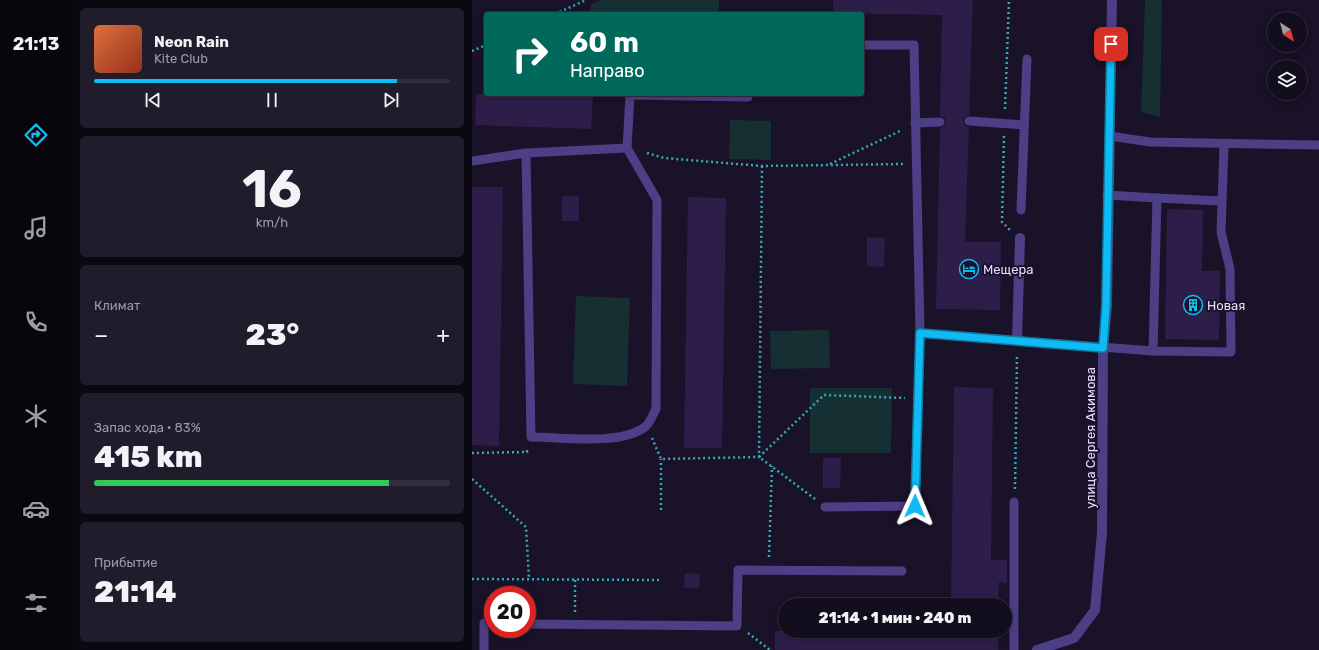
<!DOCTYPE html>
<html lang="ru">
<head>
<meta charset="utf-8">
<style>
  body { margin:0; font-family:Rubik,sans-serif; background:#201c2b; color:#f1f3f6; height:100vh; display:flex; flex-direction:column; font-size:15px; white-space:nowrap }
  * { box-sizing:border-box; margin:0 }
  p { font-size:13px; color:#9d9ca4 }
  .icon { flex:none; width:22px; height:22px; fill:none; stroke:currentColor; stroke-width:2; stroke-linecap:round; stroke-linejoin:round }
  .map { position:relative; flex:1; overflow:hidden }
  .details { display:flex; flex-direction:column; gap:8px; padding:8px; background:#0a0810; width:400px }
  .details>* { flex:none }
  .guide { position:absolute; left:12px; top:12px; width:380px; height:84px; border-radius:4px; box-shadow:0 2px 10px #0003,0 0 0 1px #322e3c; background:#00695c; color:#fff; overflow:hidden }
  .needle { width:26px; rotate:144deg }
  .controls { position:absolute; left:795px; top:12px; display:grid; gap:8px }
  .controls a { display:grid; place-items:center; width:40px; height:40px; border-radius:50%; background:#130e1e; box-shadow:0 2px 10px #0003,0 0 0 1px #322e3c; font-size:20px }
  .speed { position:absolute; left:12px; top:586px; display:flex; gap:8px; font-size:20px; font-weight:700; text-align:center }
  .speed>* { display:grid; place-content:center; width:52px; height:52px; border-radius:50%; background:#130e1e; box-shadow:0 2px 10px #0003,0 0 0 1px #322e3c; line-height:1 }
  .speed .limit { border:6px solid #d22; background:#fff; color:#111 }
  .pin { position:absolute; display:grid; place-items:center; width:34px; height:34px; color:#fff; margin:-17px; border-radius:8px; box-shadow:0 2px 6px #0006 }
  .me { position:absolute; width:44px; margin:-22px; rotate:1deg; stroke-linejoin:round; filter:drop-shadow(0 0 3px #0008) }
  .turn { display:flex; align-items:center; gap:14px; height:84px; padding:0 20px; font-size:18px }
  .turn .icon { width:52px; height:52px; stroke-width:2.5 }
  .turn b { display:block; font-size:28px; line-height:34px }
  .big { font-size:30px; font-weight:800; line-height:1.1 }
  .details .tile { flex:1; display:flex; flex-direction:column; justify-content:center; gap:6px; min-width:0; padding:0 14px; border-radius:6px; background:#201c2b }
  .details .dial { align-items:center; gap:0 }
  .dial b { font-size:52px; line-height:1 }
  .song { display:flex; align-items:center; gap:12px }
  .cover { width:48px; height:48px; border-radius:6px; background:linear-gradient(135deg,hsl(20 70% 55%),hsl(10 70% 35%)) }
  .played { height:4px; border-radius:2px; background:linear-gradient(90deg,#10bbf4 85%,#322e3c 85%) }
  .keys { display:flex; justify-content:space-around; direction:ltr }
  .heat { display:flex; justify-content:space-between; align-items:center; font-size:22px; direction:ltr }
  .charge { height:6px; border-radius:3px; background:linear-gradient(90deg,#34c759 83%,#322e3c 0) }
  .trip { position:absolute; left:306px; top:598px; width:234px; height:40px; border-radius:20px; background:#130e1e; box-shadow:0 2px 10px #0003,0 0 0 1px #322e3c; font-weight:800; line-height:40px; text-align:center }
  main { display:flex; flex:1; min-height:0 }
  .tab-bar { display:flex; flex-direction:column; width:72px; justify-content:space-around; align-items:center; background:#08060c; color:#9d9ca4 }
  .tab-bar .icon { width:28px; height:28px }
  .tab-bar .active { color:#10bbf4 }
  .tab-bar b { font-size:18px; color:#f1f3f6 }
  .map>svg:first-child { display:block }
  .green { fill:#152f32 }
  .building { fill:#2d1e49 }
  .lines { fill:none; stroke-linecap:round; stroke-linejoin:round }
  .path { stroke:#36aab6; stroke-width:2.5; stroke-dasharray:2 3; stroke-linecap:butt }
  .service { stroke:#4c3f85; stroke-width:9 }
  .pedestrian { stroke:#4c3f85; stroke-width:10 }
  .tertiary { stroke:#4c3f85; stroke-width:10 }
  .route-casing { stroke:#0a7a9f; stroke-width:10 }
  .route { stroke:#10bbf4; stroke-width:7 }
  .labels { text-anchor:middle; stroke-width:4; stroke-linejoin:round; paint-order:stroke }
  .poi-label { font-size:13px; fill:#e4dbfd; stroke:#191228; text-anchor:start }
  .street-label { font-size:13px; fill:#e4dbfd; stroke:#191228 }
</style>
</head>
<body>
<main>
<nav class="tab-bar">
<b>21:13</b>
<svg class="icon active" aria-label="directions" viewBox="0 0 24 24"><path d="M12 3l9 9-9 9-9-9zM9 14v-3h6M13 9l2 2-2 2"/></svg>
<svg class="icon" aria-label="music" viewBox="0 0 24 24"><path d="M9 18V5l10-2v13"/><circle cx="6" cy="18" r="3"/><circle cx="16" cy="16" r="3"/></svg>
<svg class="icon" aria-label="phone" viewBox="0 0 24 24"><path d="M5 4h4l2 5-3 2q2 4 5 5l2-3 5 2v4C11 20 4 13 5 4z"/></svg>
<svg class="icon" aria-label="climate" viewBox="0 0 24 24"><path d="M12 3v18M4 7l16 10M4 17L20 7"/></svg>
<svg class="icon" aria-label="car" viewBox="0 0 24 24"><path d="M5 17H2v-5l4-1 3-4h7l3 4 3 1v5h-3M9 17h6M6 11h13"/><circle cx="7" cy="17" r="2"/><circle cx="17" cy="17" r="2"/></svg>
<svg class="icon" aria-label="filters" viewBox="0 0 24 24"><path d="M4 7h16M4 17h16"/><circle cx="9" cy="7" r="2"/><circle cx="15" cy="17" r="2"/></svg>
</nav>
<section class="details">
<div class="tile">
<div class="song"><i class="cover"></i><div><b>Neon Rain</b><p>Kite Club</p></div></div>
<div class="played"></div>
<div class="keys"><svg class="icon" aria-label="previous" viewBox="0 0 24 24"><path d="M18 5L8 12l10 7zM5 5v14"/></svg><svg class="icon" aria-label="pause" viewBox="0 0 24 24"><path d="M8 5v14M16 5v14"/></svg><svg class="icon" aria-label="next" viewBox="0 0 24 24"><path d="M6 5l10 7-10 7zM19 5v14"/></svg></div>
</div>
<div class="tile dial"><b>16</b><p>km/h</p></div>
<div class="tile"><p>Климат</p>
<div class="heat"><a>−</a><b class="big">23°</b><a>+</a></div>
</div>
<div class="tile"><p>Запас хода · 83%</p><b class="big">415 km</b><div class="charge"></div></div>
<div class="tile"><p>Прибытие</p><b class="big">21:14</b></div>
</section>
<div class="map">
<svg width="847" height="650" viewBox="0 0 847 650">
  <rect width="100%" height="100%" fill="#191228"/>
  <g class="green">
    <polygon points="128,0 247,0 247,11 116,14 120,4"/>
    <polygon points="673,0 690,0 688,117 669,112"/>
    <polygon points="258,120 299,121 299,160 257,159"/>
    <polygon points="104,296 158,298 155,386 101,384"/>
    <polygon points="357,330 358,368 299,369 298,331"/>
    <polygon points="338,388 420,388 419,453 338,453"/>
  </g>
  <g class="building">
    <polygon points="361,0 501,0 497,115 492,117 491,121 493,126 497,127 493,242 529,242 528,310 464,309 468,128 472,127 474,122 473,118 468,116 470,15 361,13"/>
    <polygon points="4,94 121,94 119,129 3,125"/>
    <polygon points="0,187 31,187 27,446 0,445"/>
    <rect x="90" y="196" width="17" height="25"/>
    <polygon points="216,197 254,198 250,448 212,448"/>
    <polygon points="695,209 731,210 730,271 748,271 747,340 693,339"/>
    <polygon points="395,237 413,238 412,267 395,266"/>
    <polygon points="482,387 521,388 519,560 535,560 535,583 527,582 526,605 479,605"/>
    <polygon points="351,458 369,458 368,488 351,488"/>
    <polygon points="213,573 228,574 227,588 212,588"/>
    <rect x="303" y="631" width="223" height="19"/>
  </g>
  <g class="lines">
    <g class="path">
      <polyline points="83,14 114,0"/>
      <polyline points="0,51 14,45"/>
      <polyline points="533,109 537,0"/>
      <polyline points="532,136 530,222 538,230"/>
      <polyline points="175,153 192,158 290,166 431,164"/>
      <polyline points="358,164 430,130"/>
      <polyline points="180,438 189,459 287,457 290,166"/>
      <polyline points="0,453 55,452 55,450"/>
      <polyline points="0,479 54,527 57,579"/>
      <polyline points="543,489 545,354"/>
      <polyline points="343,499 287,457 352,395 433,398"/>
      <polyline points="189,510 189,459"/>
      <polyline points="297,557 300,466"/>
      <polyline points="0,579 188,580"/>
      <polyline points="103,612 103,580"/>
      <polyline points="276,633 298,650"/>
    </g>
    <g class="service">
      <polyline points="390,45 442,45 448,333 681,351"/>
      <polyline points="497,121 552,125"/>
      <polyline points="443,123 468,122"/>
      <polyline points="638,136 678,142 847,145"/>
      <path d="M54,153l5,284c32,0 88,9 114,-10 5,-4 8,-13 11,-18l1,-209 -30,-52"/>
      <polyline points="0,161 54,153 155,148 158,95 276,97 276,94"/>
      <polyline points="635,195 685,198"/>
      <polyline points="749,201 685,198 681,351 759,352 758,269 749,232 752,145"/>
      <polyline points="549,210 555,59"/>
      <polyline points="353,507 443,506 448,333"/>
      <polyline points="55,624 265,626 266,570 430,571"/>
      <polyline points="12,650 12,623 21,624"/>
      <polyline points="542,650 542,502"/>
    </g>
    <polyline class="pedestrian" points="545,341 548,238"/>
    <polyline class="tertiary" points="565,650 602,638 623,610 630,532 631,348 635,306 640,0"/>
  </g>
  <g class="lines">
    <g class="route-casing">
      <polyline id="route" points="443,506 448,333 631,348 634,306 639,44"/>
    </g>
    <use href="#route" class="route"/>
  </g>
  <defs>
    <g id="hotel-ring" transform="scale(1)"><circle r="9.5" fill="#191228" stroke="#10bbf4" stroke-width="1.5"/><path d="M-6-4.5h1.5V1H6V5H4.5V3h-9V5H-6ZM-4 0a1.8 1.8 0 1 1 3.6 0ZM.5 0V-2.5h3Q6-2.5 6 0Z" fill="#10bbf4"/></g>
    <g id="building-ring" transform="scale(1)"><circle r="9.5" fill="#191228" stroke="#10bbf4" stroke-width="1.5"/><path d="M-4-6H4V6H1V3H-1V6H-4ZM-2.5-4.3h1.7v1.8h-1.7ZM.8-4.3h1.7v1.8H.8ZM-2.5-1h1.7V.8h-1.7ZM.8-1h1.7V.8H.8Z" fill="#10bbf4"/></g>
  </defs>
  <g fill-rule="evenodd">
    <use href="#hotel-ring" x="497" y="269"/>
    <use href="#building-ring" x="721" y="305"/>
  </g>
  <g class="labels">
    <g class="poi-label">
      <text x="511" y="274">Мещера</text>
      <text x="735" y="310">Новая</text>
    </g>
    <g class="street-label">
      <text transform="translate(618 438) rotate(-90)" y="5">улица Сергея Акимова</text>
    </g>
  </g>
</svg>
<div class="controls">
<a><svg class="needle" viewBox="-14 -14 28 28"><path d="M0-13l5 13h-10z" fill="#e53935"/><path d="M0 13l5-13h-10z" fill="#9d9ca4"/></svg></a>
<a><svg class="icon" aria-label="layers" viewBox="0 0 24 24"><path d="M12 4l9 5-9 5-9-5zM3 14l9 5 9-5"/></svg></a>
</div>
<div class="speed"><div class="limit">20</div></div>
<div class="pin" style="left:639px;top:44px;background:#d93025"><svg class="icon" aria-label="arrive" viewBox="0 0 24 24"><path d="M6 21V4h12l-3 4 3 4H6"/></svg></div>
<svg class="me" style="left:443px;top:506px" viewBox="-20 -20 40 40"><path d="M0-17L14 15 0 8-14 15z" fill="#10bbf4" stroke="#fff" stroke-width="4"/></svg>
<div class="trip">21:14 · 1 мин · 240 m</div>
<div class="guide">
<div class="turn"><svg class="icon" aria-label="right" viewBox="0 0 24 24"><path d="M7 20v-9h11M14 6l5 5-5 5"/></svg><div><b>60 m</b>Направо</div></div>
</div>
</div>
</main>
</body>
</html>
